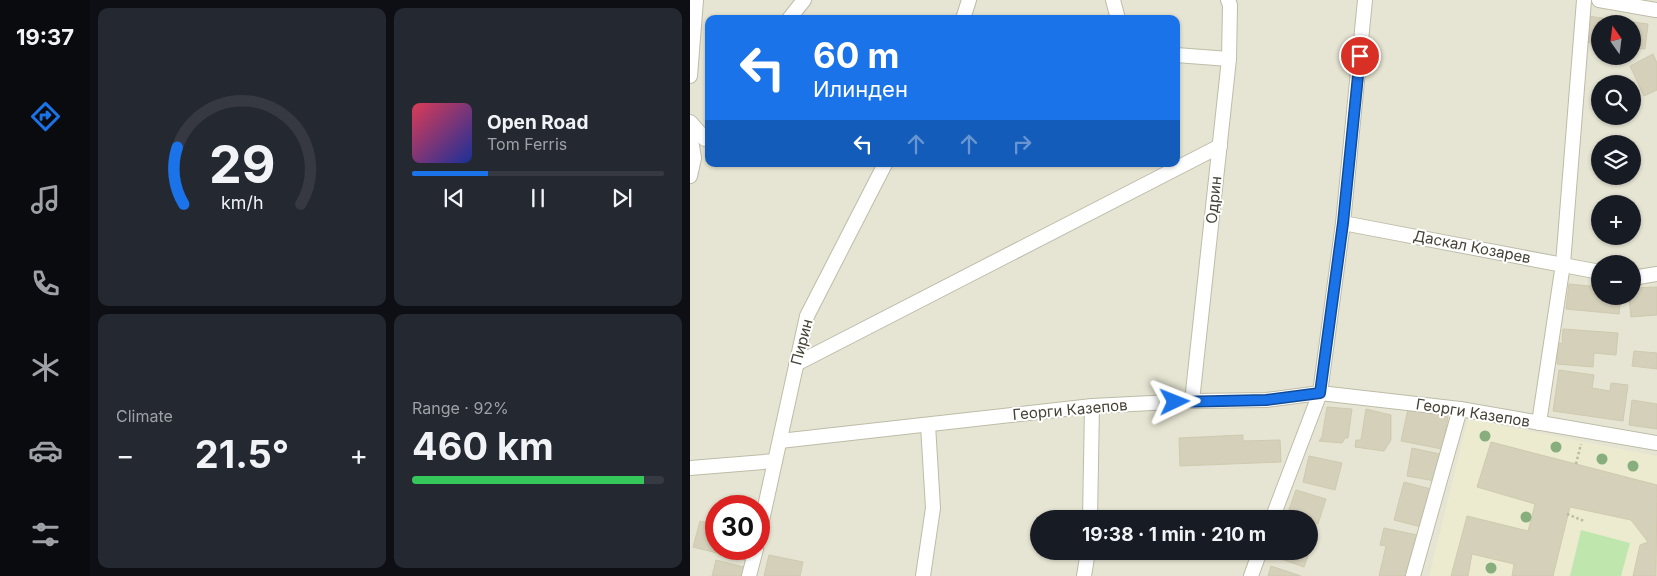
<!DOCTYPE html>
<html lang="en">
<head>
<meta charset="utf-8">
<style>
  body { margin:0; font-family:Inter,sans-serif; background:#242831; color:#f1f3f6; height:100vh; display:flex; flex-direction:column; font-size:19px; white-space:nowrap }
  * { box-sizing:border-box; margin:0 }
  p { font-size:16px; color:#9ea1a6 }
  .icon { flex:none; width:28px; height:28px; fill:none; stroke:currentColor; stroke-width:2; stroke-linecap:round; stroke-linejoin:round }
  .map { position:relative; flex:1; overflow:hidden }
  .sheet { display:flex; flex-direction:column; gap:8px; padding:8px; background:#0d0f14; width:600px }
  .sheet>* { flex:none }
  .hud { position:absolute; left:15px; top:15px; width:475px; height:152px; border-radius:10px; box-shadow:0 1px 4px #0004; background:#1a73e8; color:#fff; overflow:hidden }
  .needle { width:32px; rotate:346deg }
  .tools { position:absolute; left:901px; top:15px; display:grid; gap:10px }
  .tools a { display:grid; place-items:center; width:50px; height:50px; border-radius:50%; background:#171b24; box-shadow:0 1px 4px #0004; font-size:25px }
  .speed { position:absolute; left:15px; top:495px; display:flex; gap:10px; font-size:25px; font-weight:700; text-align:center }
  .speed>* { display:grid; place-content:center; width:65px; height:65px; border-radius:50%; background:#171b24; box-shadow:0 1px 4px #0004; line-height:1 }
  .speed .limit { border:8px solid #d22; background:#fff; color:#111 }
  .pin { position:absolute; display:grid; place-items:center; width:42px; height:42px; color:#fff; margin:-21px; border:2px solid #fff; border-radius:50%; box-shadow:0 1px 5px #0007 }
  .me { position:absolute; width:55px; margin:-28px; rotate:88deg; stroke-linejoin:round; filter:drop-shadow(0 0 4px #0008) }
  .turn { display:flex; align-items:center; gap:18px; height:105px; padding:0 25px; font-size:22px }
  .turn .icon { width:65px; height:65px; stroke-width:2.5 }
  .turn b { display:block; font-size:35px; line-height:42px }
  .lanes { display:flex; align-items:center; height:48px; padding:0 25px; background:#0003; justify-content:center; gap:25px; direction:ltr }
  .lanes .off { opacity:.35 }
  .big { font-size:38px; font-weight:700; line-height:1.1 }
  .sheet .card { flex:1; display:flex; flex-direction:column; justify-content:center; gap:8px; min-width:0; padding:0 18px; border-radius:10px; background:#242831 }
  .sheet .dial { align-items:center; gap:0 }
  .dial svg { height:130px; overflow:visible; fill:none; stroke:#363941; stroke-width:7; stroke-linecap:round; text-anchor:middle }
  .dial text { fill:#f1f3f6; stroke:none }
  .song { display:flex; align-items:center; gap:15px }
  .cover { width:60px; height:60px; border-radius:8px; background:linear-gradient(135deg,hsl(350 70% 55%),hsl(230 70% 35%)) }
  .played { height:5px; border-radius:2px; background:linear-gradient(90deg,#1a73e8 30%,#363941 30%) }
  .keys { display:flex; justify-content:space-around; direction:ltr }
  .heat { display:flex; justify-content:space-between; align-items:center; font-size:28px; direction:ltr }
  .charge { height:8px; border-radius:4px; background:linear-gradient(90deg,#34c759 92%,#363941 0) }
  .sheet .tiles { flex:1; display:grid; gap:8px; grid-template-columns:repeat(2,1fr) }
  .trip { position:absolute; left:340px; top:510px; width:288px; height:50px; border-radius:25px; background:#171b24; box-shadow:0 1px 4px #0004; font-weight:700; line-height:50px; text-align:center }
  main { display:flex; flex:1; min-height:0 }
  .dock { display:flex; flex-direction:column; width:90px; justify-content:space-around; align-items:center; background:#090b0e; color:#9ea1a6 }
  .dock .icon { width:35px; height:35px }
  .dock .current { color:#1a73e8 }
  .dock b { font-size:22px; color:#f1f3f6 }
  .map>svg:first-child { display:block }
  .residential { fill:#e6e5d3; fill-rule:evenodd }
  .education { fill:#ecebcf }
  .green { fill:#bfe7ad }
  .building { fill:#d4d0ba; stroke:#cfcaae }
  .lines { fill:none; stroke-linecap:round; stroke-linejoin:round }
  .street-casing { stroke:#bebca8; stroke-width:16 }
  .path { stroke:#bfbb99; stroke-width:2.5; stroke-dasharray:2.5 2.5; stroke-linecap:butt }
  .street { stroke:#fff; stroke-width:14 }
  .tree { fill:#88ae7d }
  .route-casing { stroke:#114b97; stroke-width:12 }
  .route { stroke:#1a73e8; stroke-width:9 }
  .labels { text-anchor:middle; stroke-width:4; stroke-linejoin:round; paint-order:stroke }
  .street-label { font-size:15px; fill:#454235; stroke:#fff }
</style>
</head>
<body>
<main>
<nav class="dock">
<b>19:37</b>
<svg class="icon current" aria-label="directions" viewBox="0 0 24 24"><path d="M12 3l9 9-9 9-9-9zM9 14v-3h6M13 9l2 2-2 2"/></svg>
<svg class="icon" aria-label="music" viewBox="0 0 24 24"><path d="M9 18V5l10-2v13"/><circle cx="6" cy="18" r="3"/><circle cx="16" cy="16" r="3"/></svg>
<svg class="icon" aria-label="phone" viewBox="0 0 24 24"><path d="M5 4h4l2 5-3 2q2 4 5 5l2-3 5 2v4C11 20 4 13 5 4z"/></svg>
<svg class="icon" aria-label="climate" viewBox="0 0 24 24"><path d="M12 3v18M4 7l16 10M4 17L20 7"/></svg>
<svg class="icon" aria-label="car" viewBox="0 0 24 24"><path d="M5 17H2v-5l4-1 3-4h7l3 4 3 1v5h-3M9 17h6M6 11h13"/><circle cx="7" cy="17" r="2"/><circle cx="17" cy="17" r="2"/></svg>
<svg class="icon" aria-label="filters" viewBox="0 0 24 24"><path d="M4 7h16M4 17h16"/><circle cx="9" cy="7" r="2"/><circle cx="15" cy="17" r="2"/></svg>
</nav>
<section class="sheet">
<div class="tiles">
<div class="card dial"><svg viewBox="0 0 100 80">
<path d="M14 69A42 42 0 1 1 86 69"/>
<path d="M14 69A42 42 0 0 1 10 34" stroke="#1a73e8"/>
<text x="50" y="56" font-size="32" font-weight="700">29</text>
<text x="50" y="72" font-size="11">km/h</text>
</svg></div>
<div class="card">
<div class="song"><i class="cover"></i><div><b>Open Road</b><p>Tom Ferris</p></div></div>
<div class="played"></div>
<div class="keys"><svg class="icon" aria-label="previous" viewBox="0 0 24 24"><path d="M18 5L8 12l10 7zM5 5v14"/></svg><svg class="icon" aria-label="pause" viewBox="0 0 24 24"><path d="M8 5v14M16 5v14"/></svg><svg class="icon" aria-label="next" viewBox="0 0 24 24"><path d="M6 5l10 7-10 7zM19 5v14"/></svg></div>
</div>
<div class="card"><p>Climate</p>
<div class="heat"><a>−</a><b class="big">21.5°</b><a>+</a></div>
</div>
<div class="card"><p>Range · 92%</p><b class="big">460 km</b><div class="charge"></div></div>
</div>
</section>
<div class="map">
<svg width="967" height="576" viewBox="0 0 967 576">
  <rect width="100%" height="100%" fill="#f2f2e5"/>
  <path class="residential" d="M0,0h967v576h-967zM19,19h467v145h-467zM910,24h32v32h-32zM910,84h32v32h-32zM910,144h32v32h-32zM910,204h32v32h-32zM910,264h32v32h-32zM26,506h43v43h-43zM349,519h270v32h-270z"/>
  <polygon class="education" points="778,419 967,456 967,576 739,576"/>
  <polygon class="green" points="891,530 940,543 931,576 880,576"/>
  <g class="building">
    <polygon points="897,16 958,24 955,49 942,48 942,24 910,24 910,44 895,42"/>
    <polygon points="963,54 967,63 967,90 954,96 940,66"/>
    <polygon points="879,284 910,287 910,296 931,296 929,314 876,309"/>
    <polygon points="967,287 967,315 941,317 939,296 942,296 942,288"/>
    <polygon points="873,329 928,333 926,355 904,353 903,367 867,364 868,343 872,344"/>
    <polygon points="944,351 967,353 967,369 942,366"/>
    <polygon points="869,370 904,375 902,388 920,391 921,383 938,385 933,421 863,411"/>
    <polygon points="942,400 967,404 967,429 939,425"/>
    <polygon points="637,407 662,409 658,438 655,438 652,443 629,441 632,437"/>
    <polygon points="676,409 701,415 701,440 694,451 665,447 666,440 671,440"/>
    <polygon points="718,409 758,417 752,449 711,441"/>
    <polygon points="553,435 553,441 590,440 591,462 490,466 489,438"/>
    <polygon points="801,442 967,485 966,576 943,576 950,545 958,542 941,520 880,507 863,576 822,576 824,564 782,554 778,576 761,576 777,516 838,531 845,504 787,487"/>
    <polygon points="722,448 750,454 745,481 717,476"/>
    <polygon points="619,456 652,463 645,490 613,482"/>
    <polygon points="714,482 741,489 731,527 704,520"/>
    <polygon points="606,490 636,499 628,524 619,522 619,519 597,515"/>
    <polygon points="10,521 26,525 26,549 62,549 59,561 3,547"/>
    <polygon points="694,528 727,535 717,576 689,576 696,546 690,545"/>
    <polygon points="619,530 626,533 614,567 585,557 587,551 619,551"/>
    <polygon points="79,555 113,562 110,576 74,576"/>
    <polygon points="26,560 54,567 52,576 22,576"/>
    <polygon points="581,566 611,576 578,576"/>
  </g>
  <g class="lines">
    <g class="street-casing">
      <g id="street">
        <polyline points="423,0 428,19"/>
        <polyline points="909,0 966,10"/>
        <polyline points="99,19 114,0"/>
        <polyline points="273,19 279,0"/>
        <polyline points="486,55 539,59"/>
        <polyline points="0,76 6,0"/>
        <polyline points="0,122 15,139 19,135"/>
        <polyline points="0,133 4,158 0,176"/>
        <polyline points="653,223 910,272"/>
        <polyline points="942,278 967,274"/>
        <polyline points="106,364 530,146"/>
        <polyline points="502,401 539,59 540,5 538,0"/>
        <polyline points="849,423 873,264 894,0"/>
        <polyline points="90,441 402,406 502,401 576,400 630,393 770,409 967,443"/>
        <polyline points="0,468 85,461"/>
        <polyline points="400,519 402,406"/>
        <polyline points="582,519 630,393 653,223 675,0"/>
        <polyline points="69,534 117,316 195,164"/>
        <polyline points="59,576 66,549"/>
        <polyline points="233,576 243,508 238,425"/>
        <polyline points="394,576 398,551"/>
        <polyline points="561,576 570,551"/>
        <polyline points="723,576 770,409"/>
      </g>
    </g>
    <g class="path">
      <polyline points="886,464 891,444"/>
      <polyline points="877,514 894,521"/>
    </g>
    <use href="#street" class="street"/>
  </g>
  <g class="tree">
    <circle cx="795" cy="436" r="5.5"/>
    <circle cx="866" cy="447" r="5.5"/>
    <circle cx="912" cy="459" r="5.5"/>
    <circle cx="943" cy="466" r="5.5"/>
    <circle cx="836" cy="517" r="5.5"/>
    <circle cx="801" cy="568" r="5.5"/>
  </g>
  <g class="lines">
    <g class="route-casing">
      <polyline id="route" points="485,402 576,400 630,393 653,223 670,56"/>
    </g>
    <use href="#route" class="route"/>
  </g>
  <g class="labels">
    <g class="street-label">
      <text transform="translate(524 200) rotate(-84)" y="5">Одрин</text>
      <text transform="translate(782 247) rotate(11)" y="5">Даскал Козарев</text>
      <text transform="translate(112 342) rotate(-75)" y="5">Пирин</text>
      <text transform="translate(380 410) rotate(-5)" y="5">Георги Казепов</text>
      <text transform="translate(783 413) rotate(9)" y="5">Георги Казепов</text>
    </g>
  </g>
</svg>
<div class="tools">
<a><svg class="needle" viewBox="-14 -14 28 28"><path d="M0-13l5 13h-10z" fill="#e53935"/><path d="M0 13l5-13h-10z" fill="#9ea1a6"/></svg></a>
<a><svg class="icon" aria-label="search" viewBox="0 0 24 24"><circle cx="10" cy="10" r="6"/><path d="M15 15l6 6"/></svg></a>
<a><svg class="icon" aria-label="layers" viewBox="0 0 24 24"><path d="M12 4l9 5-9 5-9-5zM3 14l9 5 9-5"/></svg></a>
<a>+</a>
<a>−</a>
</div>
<div class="speed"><div class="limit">30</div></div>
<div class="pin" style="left:670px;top:56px;background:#d93025"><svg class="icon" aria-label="arrive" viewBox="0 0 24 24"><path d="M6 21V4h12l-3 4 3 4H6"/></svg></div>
<svg class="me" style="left:485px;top:402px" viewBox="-20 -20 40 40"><path d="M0-17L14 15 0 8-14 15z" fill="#1a73e8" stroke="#fff" stroke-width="4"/></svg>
<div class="trip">19:38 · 1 min · 210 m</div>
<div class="hud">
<div class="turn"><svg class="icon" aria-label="left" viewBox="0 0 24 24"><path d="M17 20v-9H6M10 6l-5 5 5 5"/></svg><div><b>60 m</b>Илинден</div></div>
<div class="lanes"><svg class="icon" aria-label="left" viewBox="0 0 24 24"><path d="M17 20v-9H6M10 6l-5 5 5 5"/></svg><svg class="icon off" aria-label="ahead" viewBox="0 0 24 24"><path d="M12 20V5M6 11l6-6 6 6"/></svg><svg class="icon off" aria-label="ahead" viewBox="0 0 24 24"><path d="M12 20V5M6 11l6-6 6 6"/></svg><svg class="icon off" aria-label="right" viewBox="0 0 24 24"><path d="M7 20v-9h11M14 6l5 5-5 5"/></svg></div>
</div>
</div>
</main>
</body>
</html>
